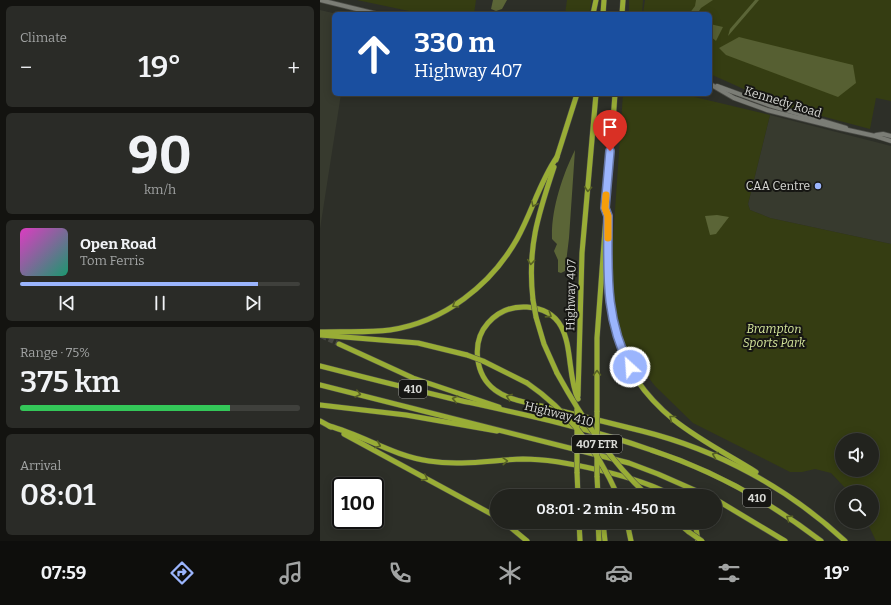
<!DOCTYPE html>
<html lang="en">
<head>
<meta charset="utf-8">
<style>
  body { margin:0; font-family:Bitter,serif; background:#2a2b27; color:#f1f3f6; height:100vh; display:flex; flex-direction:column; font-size:15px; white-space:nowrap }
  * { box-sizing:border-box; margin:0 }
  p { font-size:13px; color:#a2a4a4 }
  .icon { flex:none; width:22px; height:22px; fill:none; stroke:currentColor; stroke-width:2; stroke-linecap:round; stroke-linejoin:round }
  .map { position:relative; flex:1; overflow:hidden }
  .details { display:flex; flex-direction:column; gap:6px; padding:6px; background:#131310; width:320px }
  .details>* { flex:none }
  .hud { position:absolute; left:12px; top:12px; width:380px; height:84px; border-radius:6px; box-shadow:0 2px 10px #0003,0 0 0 1px #3f403c; background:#1a4fa0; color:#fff; overflow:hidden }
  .fabs { position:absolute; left:515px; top:433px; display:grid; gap:8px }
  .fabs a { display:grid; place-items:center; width:44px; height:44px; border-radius:50%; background:#22231e; box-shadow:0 2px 10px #0003,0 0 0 1px #3f403c; font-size:20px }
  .speed { position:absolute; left:12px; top:477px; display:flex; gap:8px; font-size:20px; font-weight:700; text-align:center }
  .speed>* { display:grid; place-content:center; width:52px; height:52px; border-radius:50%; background:#22231e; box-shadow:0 2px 10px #0003,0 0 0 1px #3f403c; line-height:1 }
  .speed .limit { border:2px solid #111; border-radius:6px; background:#fff; color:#111 }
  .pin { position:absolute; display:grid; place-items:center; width:34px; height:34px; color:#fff; margin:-41px -17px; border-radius:50% 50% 50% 0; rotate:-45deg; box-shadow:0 0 4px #0007 }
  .pin .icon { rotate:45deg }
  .me { position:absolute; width:44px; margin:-22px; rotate:334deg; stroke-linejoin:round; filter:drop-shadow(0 0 3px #0008) }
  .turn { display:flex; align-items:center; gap:14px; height:84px; padding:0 16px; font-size:18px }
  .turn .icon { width:52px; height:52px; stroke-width:2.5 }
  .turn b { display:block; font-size:28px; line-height:34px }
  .big { font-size:30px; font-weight:600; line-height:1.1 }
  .details .tile { flex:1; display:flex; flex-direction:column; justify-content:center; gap:6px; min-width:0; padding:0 14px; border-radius:6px; background:#2a2b27 }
  .details .dial { align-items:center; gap:0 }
  .dial b { font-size:52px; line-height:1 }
  .song { display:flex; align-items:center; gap:12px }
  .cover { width:48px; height:48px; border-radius:6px; background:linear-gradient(135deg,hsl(310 70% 55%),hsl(160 70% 35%)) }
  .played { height:4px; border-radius:2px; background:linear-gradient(90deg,#9bb5fd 85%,#3f403c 85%) }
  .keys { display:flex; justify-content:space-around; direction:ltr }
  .heat { display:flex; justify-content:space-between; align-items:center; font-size:22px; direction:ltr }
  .charge { height:6px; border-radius:3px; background:linear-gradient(90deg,#34c759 75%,#3f403c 0) }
  .trip { position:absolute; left:170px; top:489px; width:232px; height:40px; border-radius:20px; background:#22231e; box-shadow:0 2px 10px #0003,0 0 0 1px #3f403c; font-weight:600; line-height:40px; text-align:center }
  .menu { display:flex; height:64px; justify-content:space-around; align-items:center; background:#0e0e0c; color:#a2a4a4 }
  .menu .icon { width:28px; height:28px }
  .menu .on { color:#9bb5fd }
  .menu b { font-size:18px; color:#f1f3f6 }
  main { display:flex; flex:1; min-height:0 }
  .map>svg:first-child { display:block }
  .built { fill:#373a2e }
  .green { fill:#353d12; fill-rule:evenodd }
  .forest { fill:#565f32 }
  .water { fill:#5b6537 }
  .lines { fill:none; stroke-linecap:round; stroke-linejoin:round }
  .highway-tunnel { stroke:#474842; stroke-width:5; stroke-dasharray:5 2.5; stroke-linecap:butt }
  .secondary-casing { stroke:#4c4d48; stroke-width:5.5 }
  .highway-casing { stroke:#4c4d48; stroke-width:6 }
  .secondary { stroke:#7b7d76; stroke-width:4 }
  .highway { stroke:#99ad36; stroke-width:5 }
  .highway-bridge-casing { stroke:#4c4d48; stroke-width:6; stroke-linecap:butt }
  .highway-bridge { stroke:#99ad36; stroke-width:5 }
  .oneway { stroke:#586224 }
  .route-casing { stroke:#6576a4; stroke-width:10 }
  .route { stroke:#9bb5fd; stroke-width:7 }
  .slow { stroke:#f59e0b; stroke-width:7 }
  .poi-dot { fill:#9bb5fd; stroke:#161613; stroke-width:1.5 }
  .labels { text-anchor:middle; stroke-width:4; stroke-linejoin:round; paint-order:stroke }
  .shield { fill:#161613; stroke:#9e9e9b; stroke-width:1 }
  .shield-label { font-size:11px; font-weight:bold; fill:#d8d9d5 }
  .street-label { font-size:12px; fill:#d8d9d5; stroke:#161613 }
  .poi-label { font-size:12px; fill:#d8d9d5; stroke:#161613; text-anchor:end }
  .park-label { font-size:12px; font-style:italic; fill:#d3e49a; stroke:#161613 }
</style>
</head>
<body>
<main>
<section class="details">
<div class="tile"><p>Climate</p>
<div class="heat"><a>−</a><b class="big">19°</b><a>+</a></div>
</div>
<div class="tile dial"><b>90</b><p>km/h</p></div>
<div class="tile">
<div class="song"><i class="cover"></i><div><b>Open Road</b><p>Tom Ferris</p></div></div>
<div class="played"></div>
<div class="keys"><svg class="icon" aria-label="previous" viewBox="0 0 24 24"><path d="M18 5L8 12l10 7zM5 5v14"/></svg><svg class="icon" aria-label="pause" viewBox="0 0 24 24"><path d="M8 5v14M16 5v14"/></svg><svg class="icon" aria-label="next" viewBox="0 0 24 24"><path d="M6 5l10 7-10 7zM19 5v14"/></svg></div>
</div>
<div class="tile"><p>Range · 75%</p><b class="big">375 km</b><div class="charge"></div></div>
<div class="tile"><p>Arrival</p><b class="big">08:01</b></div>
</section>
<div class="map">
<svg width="571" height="541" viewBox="0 0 571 541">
  <rect width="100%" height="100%" fill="#2d2f28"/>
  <g class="built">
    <polygon points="0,10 17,14 14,14 14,94 21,94 0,229"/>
    <polygon points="450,115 571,146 571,244 450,218 430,210 428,204"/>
  </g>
  <g class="green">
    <polygon points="37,0 156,0 154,14 103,14"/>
    <polygon points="247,0 272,0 269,14 245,14"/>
    <polygon points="309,0 323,0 322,14 309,14"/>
    <polygon points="325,0 571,0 571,101 556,98 550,129 460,105 390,74 390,14 323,14"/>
    <path d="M303,94h59l88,21 -22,89 2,6 20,8 121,26v297h-15l-9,-19h5v-30h-23l-18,-19 -16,-4 -13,3h-12l-97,-49 -38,-37 -31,-40 -14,-63zM522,440h30v30h-30z"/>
  </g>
  <g class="forest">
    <polygon points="376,0 393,0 381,8 377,14 369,14 375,6"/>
    <polygon points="390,24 403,27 396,41 390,36"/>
    <polygon points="419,37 533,65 536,83 518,97 406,55 399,48"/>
  </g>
  <g class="water">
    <polygon points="173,0 187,0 182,9 176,11 171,9"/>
    <polygon points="435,0 439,0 408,36 410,29"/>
    <path d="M255,150l-6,88 -4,33 -4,2 -3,-1v-12l-4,-9 3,-7 -5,-5c-1,-29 10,-63 23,-89z"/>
    <polygon points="397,215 409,217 396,234 390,235 385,216"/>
  </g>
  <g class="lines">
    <polyline class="highway-tunnel" points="2,336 19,344"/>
    <g class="secondary-casing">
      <g id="secondary">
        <polyline points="0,0 57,14"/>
        <polyline points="390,84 414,98 447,110 519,128 555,136 571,141"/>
        <polyline points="397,86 449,105 526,128"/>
        <polyline points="556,135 563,134 571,136"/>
      </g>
    </g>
    <g class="highway-casing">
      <g id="highway">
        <polyline points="273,14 276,0"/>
        <polyline points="283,14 284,0"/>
        <polyline points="302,14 303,0"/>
        <polyline points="236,160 257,94"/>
        <path d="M285,208l3,8c-1,83 -5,146 66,204 25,20 55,35 82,52"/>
        <path d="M213,300c-6,-52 5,-85 21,-133"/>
        <polyline points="216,317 224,344 237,373"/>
        <path d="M0,332c23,-1 47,1 70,-2 54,-8 101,-45 127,-91 15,-27 23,-58 40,-82"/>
        <polyline points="0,335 98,343 147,355"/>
        <polyline points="19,344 93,378 179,407"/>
        <polyline points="163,361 207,383"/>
        <path d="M0,366c43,11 86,22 129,32 68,15 137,29 202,52 61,20 119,52 170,91"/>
        <polyline points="0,385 309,463 338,474 388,496"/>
        <polyline points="258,396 262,253 276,94"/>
        <path d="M258,399c-15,-33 2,-88 -51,-92 -15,-1 -29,5 -39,16 -17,19 -13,52 7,67 13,10 34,13 50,17 32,8 65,16 97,24 76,19 146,57 203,110"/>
        <polyline points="0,405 86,415 177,431"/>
        <polyline points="277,412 277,338 295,94"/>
        <polyline points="0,421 11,427"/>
        <path d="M9,426c34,9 64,30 100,35 32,5 63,-1 94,-2 38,0 118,18 150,37"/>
        <polyline points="24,434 177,517"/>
        <polyline points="257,472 258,496"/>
        <polyline points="277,476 278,496"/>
        <polyline points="395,499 465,541"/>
        <polyline points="184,522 207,541"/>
        <polyline points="259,522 260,541"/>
        <polyline points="278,522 279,541"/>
        <polyline points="283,522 285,541"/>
        <polyline points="307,522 311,541"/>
        <polyline points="357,522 369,532"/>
        <polyline points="375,522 378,541"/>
      </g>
    </g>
    <use href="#secondary" class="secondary"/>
    <use href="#highway" class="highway"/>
    <g class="highway-bridge-casing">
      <g id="highway-bridge">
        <polyline points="213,300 216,317"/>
        <polyline points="147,355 163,361"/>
        <path d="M237,373c25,45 53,88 91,123"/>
        <path d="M207,383c41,28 71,68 91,113"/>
        <polyline points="277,412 277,476"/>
        <polyline points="257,472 257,409"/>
        <polyline points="369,532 382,541"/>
      </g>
    </g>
    <use href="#highway-bridge" class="highway-bridge"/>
  </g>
  <defs><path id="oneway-chevron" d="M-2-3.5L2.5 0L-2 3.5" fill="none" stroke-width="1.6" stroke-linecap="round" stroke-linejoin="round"/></defs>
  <g class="oneway">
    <use href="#oneway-chevron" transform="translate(268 189) rotate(95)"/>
    <use href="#oneway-chevron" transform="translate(214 204) rotate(115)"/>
    <use href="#oneway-chevron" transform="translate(211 262) rotate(96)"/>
    <use href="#oneway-chevron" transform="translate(135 305) rotate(148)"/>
    <use href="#oneway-chevron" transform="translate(229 315) rotate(33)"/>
    <use href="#oneway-chevron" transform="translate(277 373) rotate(-90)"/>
    <use href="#oneway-chevron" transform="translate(38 394) rotate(14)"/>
    <use href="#oneway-chevron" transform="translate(189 397) rotate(-160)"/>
    <use href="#oneway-chevron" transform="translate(135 399) rotate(-167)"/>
    <use href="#oneway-chevron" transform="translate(352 418) rotate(-141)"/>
    <use href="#oneway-chevron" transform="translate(58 445) rotate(23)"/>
    <use href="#oneway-chevron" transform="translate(395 455) rotate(-157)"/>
    <use href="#oneway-chevron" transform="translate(185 461) rotate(-4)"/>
    <use href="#oneway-chevron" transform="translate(105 478) rotate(28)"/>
    <use href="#oneway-chevron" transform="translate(469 518) rotate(-145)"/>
  </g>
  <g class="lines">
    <g class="route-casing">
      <path id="route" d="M290,151l-5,57 3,8c0,54 -4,101 22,151"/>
    </g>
    <use href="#route" class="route"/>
    <polyline class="slow" points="286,195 285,208 288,216 288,238"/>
  </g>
  <circle class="poi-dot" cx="498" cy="186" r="4"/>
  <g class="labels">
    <g class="shield">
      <rect x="79" y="380" width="28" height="18" rx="3"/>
      <rect x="252" y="435" width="50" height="18" rx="3"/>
      <rect x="423" y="489" width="28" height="18" rx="3"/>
    </g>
    <g class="shield-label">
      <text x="93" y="393">410</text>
      <text x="277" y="448">407 ETR</text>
      <text x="437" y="502">410</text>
    </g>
    <g class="street-label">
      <text transform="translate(463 102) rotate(17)" y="4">Kennedy Road</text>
      <text transform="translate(251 295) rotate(-89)" y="4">Highway 407</text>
      <text transform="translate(239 414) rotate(14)" y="4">Highway 410</text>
    </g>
    <g class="poi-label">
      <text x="490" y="190">CAA Centre</text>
    </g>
    <g class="park-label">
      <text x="454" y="333">Brampton<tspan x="454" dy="14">Sports Park</tspan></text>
    </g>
  </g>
</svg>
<div class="fabs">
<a><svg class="icon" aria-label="sound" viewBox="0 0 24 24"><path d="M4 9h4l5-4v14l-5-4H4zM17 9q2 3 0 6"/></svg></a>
<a><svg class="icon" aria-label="search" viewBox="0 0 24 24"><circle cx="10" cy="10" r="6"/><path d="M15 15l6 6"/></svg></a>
</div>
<div class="speed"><div class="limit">100</div></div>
<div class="pin" style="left:290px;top:151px;background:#d93025"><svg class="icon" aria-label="arrive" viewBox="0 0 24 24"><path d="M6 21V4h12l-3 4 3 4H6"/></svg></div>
<svg class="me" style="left:310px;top:367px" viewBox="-20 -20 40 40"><circle r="17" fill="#9bb5fd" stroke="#fff" stroke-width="3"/><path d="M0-11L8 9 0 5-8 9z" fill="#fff"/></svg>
<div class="trip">08:01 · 2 min · 450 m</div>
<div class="hud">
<div class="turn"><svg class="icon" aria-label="ahead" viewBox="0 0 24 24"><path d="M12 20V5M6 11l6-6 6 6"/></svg><div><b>330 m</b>Highway 407</div></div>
</div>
</div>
</main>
<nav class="menu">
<b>07:59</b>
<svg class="icon on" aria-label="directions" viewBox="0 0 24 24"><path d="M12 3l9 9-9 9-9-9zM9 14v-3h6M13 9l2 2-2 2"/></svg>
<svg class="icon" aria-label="music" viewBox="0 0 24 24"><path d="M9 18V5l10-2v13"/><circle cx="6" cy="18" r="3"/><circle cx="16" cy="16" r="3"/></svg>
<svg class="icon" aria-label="phone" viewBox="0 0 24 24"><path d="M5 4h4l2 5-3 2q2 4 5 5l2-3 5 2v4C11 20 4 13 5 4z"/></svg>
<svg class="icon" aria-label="climate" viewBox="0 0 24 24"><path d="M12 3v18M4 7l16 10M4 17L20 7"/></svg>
<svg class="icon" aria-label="car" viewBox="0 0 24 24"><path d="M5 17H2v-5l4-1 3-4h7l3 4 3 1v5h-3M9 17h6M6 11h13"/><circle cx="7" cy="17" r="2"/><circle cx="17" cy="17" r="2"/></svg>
<svg class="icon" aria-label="filters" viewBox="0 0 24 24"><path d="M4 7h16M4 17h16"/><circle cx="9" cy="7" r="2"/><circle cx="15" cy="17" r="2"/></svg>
<b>19°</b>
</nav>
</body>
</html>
